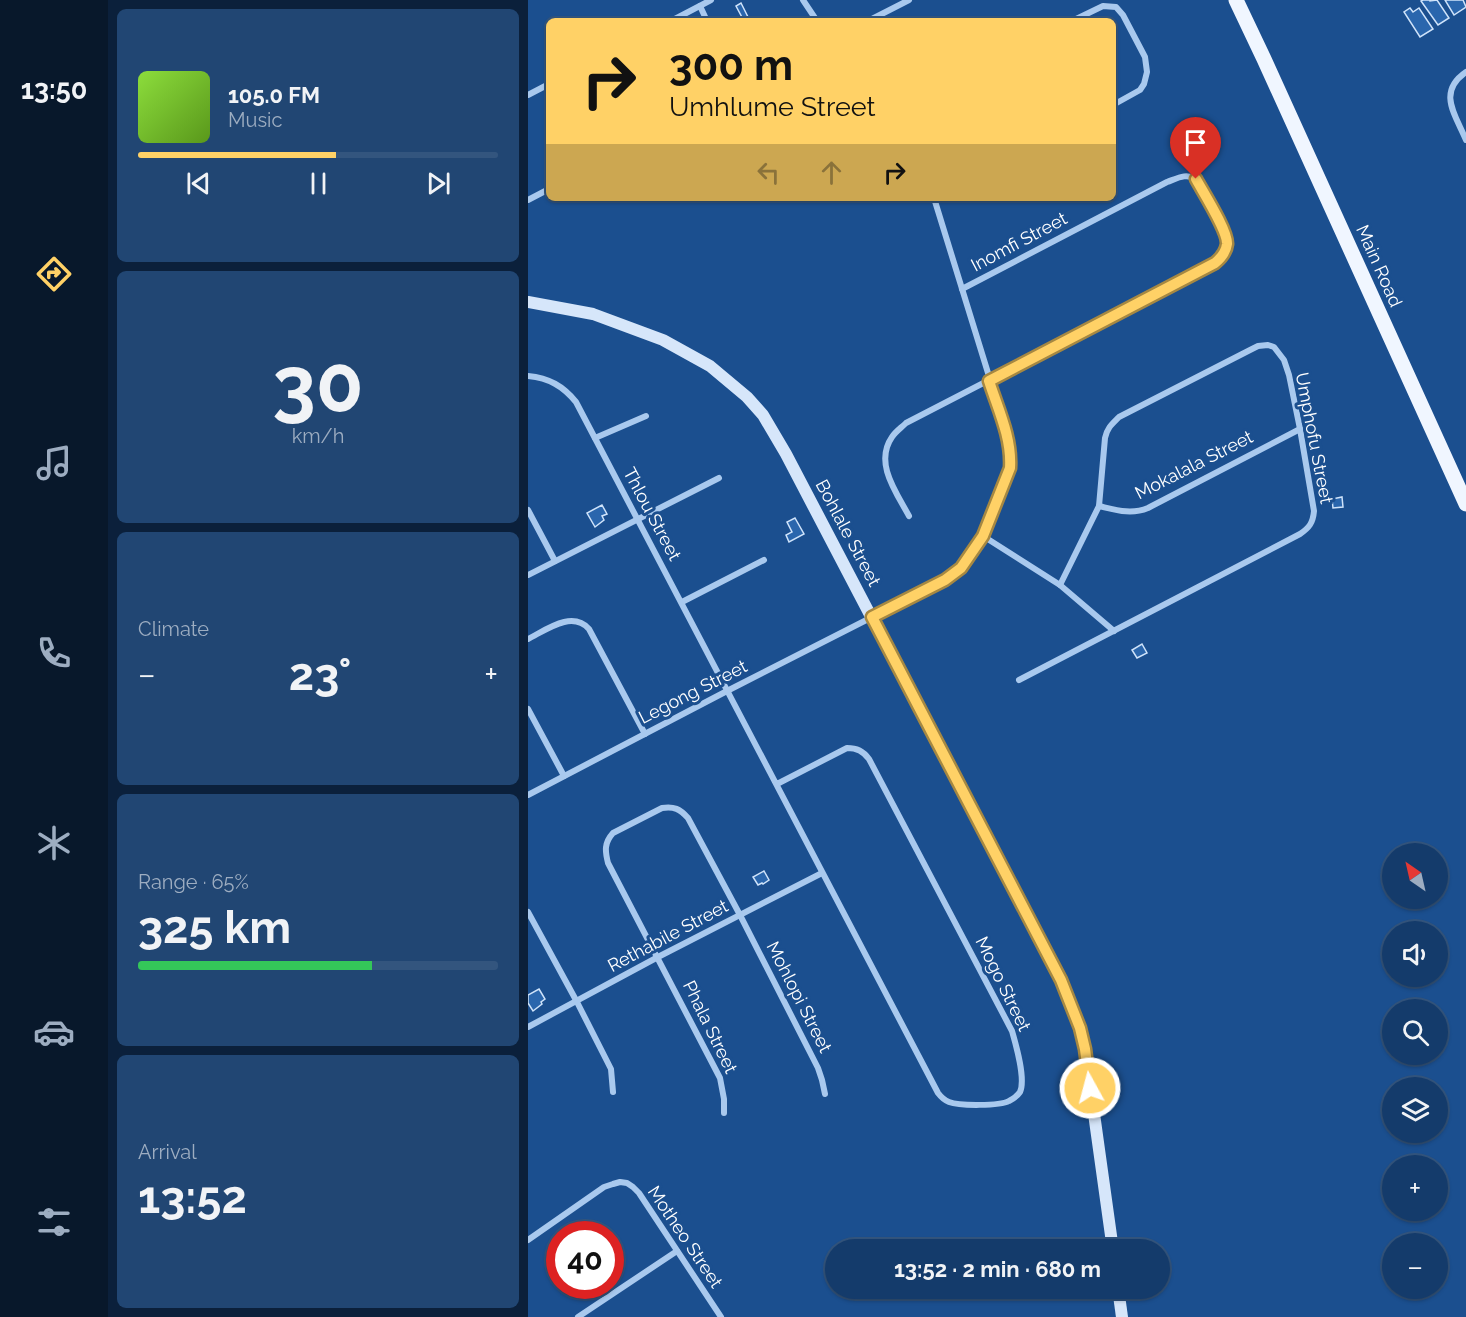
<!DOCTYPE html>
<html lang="en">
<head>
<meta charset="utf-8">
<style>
  body { margin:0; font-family:Raleway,sans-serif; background:#214673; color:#f1f3f6; height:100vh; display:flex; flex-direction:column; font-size:22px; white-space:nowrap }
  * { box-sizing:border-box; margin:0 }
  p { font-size:20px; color:#9dadc1 }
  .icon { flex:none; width:33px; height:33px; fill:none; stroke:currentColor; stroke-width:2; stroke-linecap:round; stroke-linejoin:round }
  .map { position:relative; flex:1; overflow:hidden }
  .drawer { display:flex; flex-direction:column; gap:9px; padding:9px; background:#0b203b; width:420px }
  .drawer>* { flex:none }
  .guide { position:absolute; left:18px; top:18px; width:570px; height:183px; border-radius:9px; box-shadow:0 2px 4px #0004,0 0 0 2px #33557e; background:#ffd166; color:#111; overflow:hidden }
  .needle { width:39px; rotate:326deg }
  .buttons { position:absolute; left:854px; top:843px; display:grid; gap:12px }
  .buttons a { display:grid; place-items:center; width:66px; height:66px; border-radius:50%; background:#143b6b; box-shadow:0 2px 4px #0004,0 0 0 2px #33557e; font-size:30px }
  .speed { position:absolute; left:18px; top:1221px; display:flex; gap:12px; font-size:30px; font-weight:700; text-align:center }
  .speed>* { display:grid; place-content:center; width:78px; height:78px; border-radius:50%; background:#143b6b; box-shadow:0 2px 4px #0004,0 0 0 2px #33557e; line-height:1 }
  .speed .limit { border:9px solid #d22; background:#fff; color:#111 }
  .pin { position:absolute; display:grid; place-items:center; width:51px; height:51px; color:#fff; margin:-62px -26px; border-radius:50% 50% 50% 0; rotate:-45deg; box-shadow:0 0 6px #0007 }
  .pin .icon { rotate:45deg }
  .me { position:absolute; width:66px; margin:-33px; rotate:353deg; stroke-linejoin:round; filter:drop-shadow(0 0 4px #0008) }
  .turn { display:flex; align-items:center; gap:21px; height:126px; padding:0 24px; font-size:27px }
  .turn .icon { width:78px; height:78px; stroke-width:2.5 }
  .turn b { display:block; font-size:42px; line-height:51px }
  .lanes { display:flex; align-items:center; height:57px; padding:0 24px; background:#0003; justify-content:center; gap:30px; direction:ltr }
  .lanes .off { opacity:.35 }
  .big { font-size:45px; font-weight:700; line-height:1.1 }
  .drawer .widget { flex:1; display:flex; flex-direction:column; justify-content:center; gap:9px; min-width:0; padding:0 21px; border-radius:9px; background:#214673 }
  .drawer .dial { align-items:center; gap:0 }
  .dial b { font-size:78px; line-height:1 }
  .song { display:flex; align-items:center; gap:18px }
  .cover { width:72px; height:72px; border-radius:9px; background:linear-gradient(135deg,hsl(90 70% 55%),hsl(90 70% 35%)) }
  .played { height:6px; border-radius:3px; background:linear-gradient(90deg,#ffd166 55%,#33557e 55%) }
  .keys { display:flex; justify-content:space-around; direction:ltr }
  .heat { display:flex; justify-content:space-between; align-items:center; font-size:33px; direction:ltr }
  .charge { height:9px; border-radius:4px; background:linear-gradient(90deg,#34c759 65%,#33557e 0) }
  .trip { position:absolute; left:297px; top:1239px; width:345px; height:60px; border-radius:30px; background:#143b6b; box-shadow:0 2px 4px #0004,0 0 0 2px #33557e; font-weight:700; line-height:60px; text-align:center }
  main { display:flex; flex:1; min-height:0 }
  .tab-bar { display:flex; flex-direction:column; width:108px; justify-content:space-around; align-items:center; background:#08182b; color:#9dadc1 }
  .tab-bar .icon { width:42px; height:42px }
  .tab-bar .selected { color:#ffd166 }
  .tab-bar b { font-size:27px; color:#f1f3f6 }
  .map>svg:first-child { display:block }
  .building { fill:#2a66ad; stroke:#cfe3fa; stroke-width:1.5 }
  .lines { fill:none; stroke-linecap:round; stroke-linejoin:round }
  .street { stroke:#a9c9ee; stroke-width:6 }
  .secondary { stroke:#d6e6fa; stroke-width:12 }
  .primary { stroke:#f0f6ff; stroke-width:15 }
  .route-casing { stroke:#a68842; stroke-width:15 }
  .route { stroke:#ffd166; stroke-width:10 }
  .labels { text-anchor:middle; stroke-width:6; stroke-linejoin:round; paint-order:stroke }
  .street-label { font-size:18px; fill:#fff; stroke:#1b4f8f }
</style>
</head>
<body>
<main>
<nav class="tab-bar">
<b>13:50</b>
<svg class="icon selected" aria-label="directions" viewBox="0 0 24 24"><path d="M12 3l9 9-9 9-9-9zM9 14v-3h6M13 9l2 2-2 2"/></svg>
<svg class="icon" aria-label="music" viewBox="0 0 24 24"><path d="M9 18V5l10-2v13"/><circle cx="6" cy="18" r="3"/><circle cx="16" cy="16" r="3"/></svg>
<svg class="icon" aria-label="phone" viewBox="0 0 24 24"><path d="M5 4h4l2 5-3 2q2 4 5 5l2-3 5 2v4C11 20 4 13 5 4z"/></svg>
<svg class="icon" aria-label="climate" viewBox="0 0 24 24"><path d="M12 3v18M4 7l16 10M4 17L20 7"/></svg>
<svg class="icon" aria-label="car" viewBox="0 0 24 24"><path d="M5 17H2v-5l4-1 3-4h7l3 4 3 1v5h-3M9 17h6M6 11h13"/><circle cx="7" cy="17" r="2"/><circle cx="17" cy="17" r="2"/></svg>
<svg class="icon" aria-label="filters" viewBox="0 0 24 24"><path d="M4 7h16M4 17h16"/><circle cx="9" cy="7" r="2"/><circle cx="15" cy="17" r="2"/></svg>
</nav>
<section class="drawer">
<div class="widget">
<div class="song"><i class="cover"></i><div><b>105.0 FM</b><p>Music</p></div></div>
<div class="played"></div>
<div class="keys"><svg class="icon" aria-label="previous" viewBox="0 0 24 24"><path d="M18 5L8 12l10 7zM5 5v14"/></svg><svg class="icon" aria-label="pause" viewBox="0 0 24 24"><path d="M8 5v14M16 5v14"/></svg><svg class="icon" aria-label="next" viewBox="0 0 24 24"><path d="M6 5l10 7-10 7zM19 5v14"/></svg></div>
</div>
<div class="widget dial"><b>30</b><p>km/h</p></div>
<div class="widget"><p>Climate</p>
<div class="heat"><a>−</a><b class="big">23°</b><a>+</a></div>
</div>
<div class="widget"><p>Range · 65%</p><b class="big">325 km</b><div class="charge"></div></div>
<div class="widget"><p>Arrival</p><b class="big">13:52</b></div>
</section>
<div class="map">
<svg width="938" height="1317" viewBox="0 0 938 1317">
  <rect width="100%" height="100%" fill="#1b4f8f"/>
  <g class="building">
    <polygon points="895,0 902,0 902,1 909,0 921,18 910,25 893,1"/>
    <polygon points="917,0 935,0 938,7 926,15"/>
    <polygon points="213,3 222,21 216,21 208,6"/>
    <polygon points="882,8 885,12 891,8 905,29 892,37 876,12"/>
    <polygon points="814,497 815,507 805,508 804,499"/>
    <polygon points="74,505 79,514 74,516 76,520 67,527 59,513"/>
    <polygon points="267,518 276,534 261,542 258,535 264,532 259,522"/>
    <polygon points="614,644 619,653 609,658 604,650"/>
    <polygon points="236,871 241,880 235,884 234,883 230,885 225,877"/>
    <polygon points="11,989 17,999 13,1002 14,1004 5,1011 0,1003 0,995"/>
  </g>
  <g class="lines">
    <g class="street">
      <polyline points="275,0 289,21"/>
      <polyline points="172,6 179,21"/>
      <polyline points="143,21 183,0"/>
      <polyline points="340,21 381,0"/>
      <polyline points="544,21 575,6 588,7 595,15 617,57 619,72 616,84 612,90 585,105"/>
      <path d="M938,72c-29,20 -11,42 0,68"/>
      <polyline points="0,95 21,84"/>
      <polyline points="0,200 21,189"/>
      <path d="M0,376c21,2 35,10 48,26l362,691c3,4 6,7 11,9 10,4 51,4 60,-1 4,-2 9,-6 11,-9 6,-13 -4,-47 -8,-61l-143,-272c-6,-8 -12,-11 -22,-11l-70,36"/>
      <polyline points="67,438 118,416"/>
      <path d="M571,506c17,4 32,9 49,2l152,-79"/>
      <polyline points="0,510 27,561"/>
      <path d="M381,516c-13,-24 -35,-53 -17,-79 4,-6 9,-9 14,-14l309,-160c6,-5 11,-11 12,-19 1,-13 -24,-52 -31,-65 -10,-6 -18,-1 -29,3l-205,107"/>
      <polyline points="455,536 532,585 586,631"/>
      <polyline points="0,575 191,478"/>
      <polyline points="154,602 236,560"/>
      <path d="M0,639c18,-9 44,-29 61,-10l56,105"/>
      <path d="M491,680l281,-146c9,-6 13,-11 14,-23l-14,-82 -11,-54 -5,-15 -10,-13 -6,-2 -10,1 -6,3 -133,68c-7,7 -12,11 -14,21l-6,68 -39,79"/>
      <polyline points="0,709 36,776"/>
      <path d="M0,795l199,-104 218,-111c38,-24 49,-73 65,-112l1,-12 -2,-15 -75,-243"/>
      <polyline points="0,912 49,1002 83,1069 85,1092"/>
      <polyline points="0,1027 130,957 294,873"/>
      <path d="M196,1113v-14l-4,-21 -112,-215c-3,-12 -4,-20 5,-30l49,-25c12,-2 18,1 26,10l52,97 78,153 4,12 3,14"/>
      <polyline points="0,1240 76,1187 85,1184 92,1182 99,1183 105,1187 111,1193 193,1317"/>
      <polyline points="50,1317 149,1251"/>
    </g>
    <g class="secondary">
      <path d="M0,302l65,12 70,26 47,26 37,31 16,18 23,39 261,499c16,31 30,62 38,96l28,201"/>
      <polyline points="590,1288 594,1317"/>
    </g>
    <polyline class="primary" points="708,0 736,59 938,504"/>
  </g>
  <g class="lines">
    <g class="route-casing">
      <path id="route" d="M562,1088l-5,-39 -5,-21 -19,-48 -189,-363 73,-37 16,-12 22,-32 27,-68c2,-30 -12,-59 -21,-87l226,-118c6,-5 11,-11 12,-19 1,-13 -24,-52 -31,-65"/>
    </g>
    <use href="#route" class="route"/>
  </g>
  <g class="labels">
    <g class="street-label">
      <text transform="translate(491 242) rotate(-28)" y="6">Inomfi Street</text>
      <text transform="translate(851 266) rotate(66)" y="6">Main Road</text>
      <text transform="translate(786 438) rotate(79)" y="6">Umphofu Street</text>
      <text transform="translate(666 465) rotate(-27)" y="6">Mokalala Street</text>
      <text transform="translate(124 514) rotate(62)" y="6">Thlou Street</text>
      <text transform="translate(320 533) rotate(62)" y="6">Bohlale Street</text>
      <text transform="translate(165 692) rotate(-27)" y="6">Legong Street</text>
      <text transform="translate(140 936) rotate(-28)" y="6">Rethabile Street</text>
      <text transform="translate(475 984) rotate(64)" y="6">Mogo Street</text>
      <text transform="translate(271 997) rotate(63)" y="6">Mohlopi Street</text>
      <text transform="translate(182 1027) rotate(64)" y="6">Phala Street</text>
      <text transform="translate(157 1237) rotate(56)" y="6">Motheo Street</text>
    </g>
  </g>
</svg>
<div class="buttons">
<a><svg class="needle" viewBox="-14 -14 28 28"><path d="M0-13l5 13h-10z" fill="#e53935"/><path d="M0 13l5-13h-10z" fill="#9dadc1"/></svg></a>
<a><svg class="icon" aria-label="sound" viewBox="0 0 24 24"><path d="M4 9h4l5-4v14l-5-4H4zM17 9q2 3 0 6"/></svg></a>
<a><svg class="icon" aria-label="search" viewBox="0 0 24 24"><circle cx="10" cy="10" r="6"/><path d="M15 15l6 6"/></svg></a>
<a><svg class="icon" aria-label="layers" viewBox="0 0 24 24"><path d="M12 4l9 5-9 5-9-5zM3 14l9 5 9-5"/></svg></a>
<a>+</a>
<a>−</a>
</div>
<div class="speed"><div class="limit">40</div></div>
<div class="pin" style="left:668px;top:179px;background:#d93025"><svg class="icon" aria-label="arrive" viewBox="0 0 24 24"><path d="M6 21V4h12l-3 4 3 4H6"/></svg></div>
<svg class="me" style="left:562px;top:1088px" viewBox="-20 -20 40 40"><circle r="17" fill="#ffd166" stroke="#fff" stroke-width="3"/><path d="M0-11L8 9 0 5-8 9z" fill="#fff"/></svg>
<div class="trip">13:52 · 2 min · 680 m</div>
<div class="guide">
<div class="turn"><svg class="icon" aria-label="right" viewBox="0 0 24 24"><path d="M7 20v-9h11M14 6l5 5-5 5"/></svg><div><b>300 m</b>Umhlume Street</div></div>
<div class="lanes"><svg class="icon off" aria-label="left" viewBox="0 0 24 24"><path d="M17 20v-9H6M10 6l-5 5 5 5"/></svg><svg class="icon off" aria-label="ahead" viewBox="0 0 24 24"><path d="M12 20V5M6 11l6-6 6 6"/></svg><svg class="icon" aria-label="right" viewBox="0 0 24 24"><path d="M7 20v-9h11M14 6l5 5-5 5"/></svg></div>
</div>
</div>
</main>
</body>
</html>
